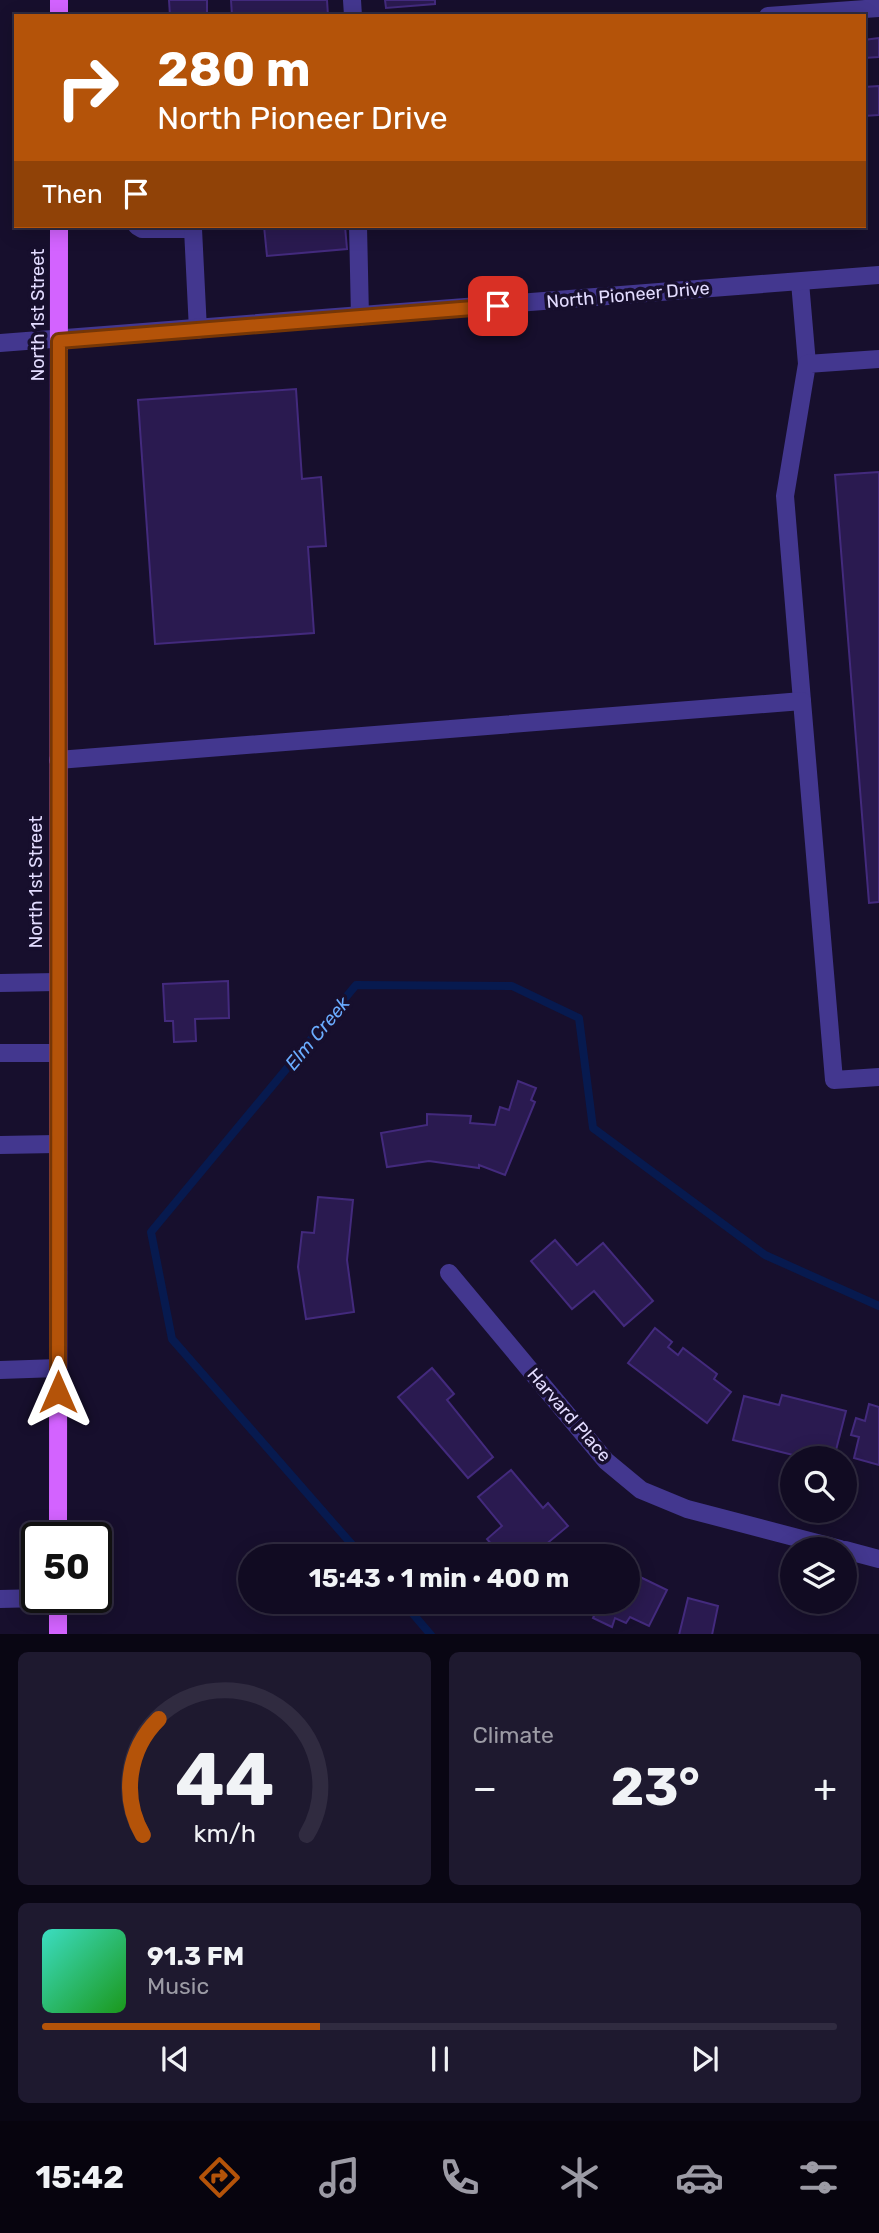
<!DOCTYPE html>
<html lang="en">
<head>
<meta charset="utf-8">
<style>
  body { margin:0; font-family:Rubik,sans-serif; background:#1e192f; color:#f1f3f6; height:100vh; display:flex; flex-direction:column; font-size:26px; white-space:nowrap }
  * { box-sizing:border-box; margin:0 }
  p { font-size:23px; color:#9c9ba5 }
  .icon { flex:none; width:38px; height:38px; fill:none; stroke:currentColor; stroke-width:2; stroke-linecap:round; stroke-linejoin:round }
  .map { position:relative; height:1634px; overflow:hidden }
  .details { display:flex; flex-direction:column; gap:18px; padding:18px; background:#090613; flex:1 }
  .details>* { flex:none }
  .top-card { position:absolute; left:14px; top:14px; width:852px; height:214px; border-radius:0px; box-shadow:0 4px 18px #0003,0 0 0 2px #302b40; background:#b45309; color:#fff; overflow:hidden }
  .buttons { position:absolute; left:780px; top:1446px; display:grid; gap:14px }
  .buttons a { display:grid; place-items:center; width:77px; height:77px; border-radius:50%; background:#110b22; box-shadow:0 4px 18px #0003,0 0 0 2px #302b40; font-size:35px }
  .speed { position:absolute; left:21px; top:1522px; display:flex; gap:14px; font-size:35px; font-weight:700; text-align:center }
  .speed>* { display:grid; place-content:center; width:91px; height:91px; border-radius:50%; background:#110b22; box-shadow:0 4px 18px #0003,0 0 0 2px #302b40; line-height:1 }
  .speed .limit { border:4px solid #111; border-radius:10px; background:#fff; color:#111 }
  .pin { position:absolute; display:grid; place-items:center; width:60px; height:60px; color:#fff; margin:-30px; border-radius:14px; box-shadow:0 4px 10px #0006 }
  .me { position:absolute; width:77px; margin:-38px; rotate:0deg; stroke-linejoin:round; filter:drop-shadow(0 0 5px #0008) }
  .turn { display:flex; align-items:center; gap:24px; height:147px; padding:0 28px; font-size:32px }
  .turn .icon { width:91px; height:91px; stroke-width:2.5 }
  .turn b { display:block; font-size:49px; line-height:60px }
  .then { display:flex; align-items:center; height:66px; padding:0 28px; background:#0003; gap:14px; font-size:26px }
  .big { font-size:52px; font-weight:700; line-height:1.1 }
  .details .widget { flex:1; display:flex; flex-direction:column; justify-content:center; gap:10px; min-width:0; padding:0 24px; border-radius:10px; background:#1e192f }
  .details .dial { align-items:center; gap:0 }
  .dial svg { height:182px; overflow:visible; fill:none; stroke:#302b40; stroke-width:7; stroke-linecap:round; text-anchor:middle }
  .dial text { fill:#f1f3f6; stroke:none }
  .song { display:flex; align-items:center; gap:21px }
  .cover { width:84px; height:84px; border-radius:10px; background:linear-gradient(135deg,hsl(170 70% 55%),hsl(120 70% 35%)) }
  .played { height:7px; border-radius:4px; background:linear-gradient(90deg,#b45309 35%,#302b40 35%) }
  .keys { display:flex; justify-content:space-around; direction:ltr }
  .heat { display:flex; justify-content:space-between; align-items:center; font-size:38px; direction:ltr }
  .details .tiles { flex:1; display:grid; gap:18px; grid-template-columns:1fr 1fr }
  .widget:last-child { grid-column:span 2 }
  .trip { position:absolute; left:238px; top:1544px; width:402px; height:70px; border-radius:35px; background:#110b22; box-shadow:0 4px 18px #0003,0 0 0 2px #302b40; font-weight:700; line-height:70px; text-align:center }
  .tab-bar { display:flex; height:112px; justify-content:space-around; align-items:center; background:#07040e; color:#9c9ba5 }
  .tab-bar .icon { width:49px; height:49px }
  .tab-bar .current { color:#b45309 }
  .tab-bar b { font-size:32px; color:#f1f3f6 }
  .map>svg:first-child { display:block }
  .lines { fill:none; stroke-linecap:round; stroke-linejoin:round }
  .stream { stroke:#071a4f; stroke-width:8 }
  .building { fill:#2a1a50; stroke:#432a7d; stroke-width:2 }
  .minor { stroke:#43378f; stroke-width:18 }
  .major { stroke:#d363ff; stroke-width:18 }
  .route-casing { stroke:#753606; stroke-width:18 }
  .route { stroke:#b45309; stroke-width:12 }
  .labels { text-anchor:middle; stroke-width:7; stroke-linejoin:round; paint-order:stroke }
  .street-label { font-size:18px; fill:#e3dcff; stroke:#170f2d }
  .water-label { font-size:19px; font-style:italic; fill:#6aacff; stroke:#170f2d }
</style>
</head>
<body>
<div class="map">
<svg width="879" height="1635" viewBox="0 0 879 1635">
  <rect width="100%" height="100%" fill="#170f2d"/>
  <g class="lines">
    <g class="stream">
      <polyline points="362,1556 172,1339 151,1232 356,985 512,986 579,1018 593,1128 765,1255 879,1306"/>
      <polyline points="402,1601 431,1635"/>
    </g>
  </g>
  <g class="building">
    <polygon points="169,0 207,0 207,16 170,16"/>
    <polygon points="231,0 327,0 328,16 232,16"/>
    <polygon points="385,0 435,0 435,4 386,8"/>
    <polygon points="879,38 879,57 864,58 864,40"/>
    <polygon points="879,86 879,115 864,116 864,87"/>
    <polygon points="264,226 345,226 347,249 267,256"/>
    <polygon points="296,389 302,479 321,477 326,546 308,547 314,633 155,644 138,400"/>
    <polygon points="879,472 879,902 869,903 835,475"/>
    <polygon points="228,981 229,1018 195,1019 196,1041 174,1042 173,1021 165,1021 163,984"/>
    <polygon points="518,1081 536,1088 531,1100 535,1102 505,1175 479,1165 479,1168 429,1161 387,1167 381,1133 427,1125 427,1114 471,1116 470,1123 495,1125 500,1107 509,1110"/>
    <polygon points="318,1197 353,1200 347,1260 354,1312 306,1319 298,1267 302,1232 314,1233"/>
    <polygon points="555,1240 577,1265 603,1243 653,1301 624,1326 594,1291 572,1309 531,1261"/>
    <polygon points="655,1328 672,1342 668,1347 678,1355 683,1348 717,1374 714,1379 731,1392 707,1423 628,1363"/>
    <polygon points="432,1368 454,1394 447,1400 493,1457 468,1478 398,1397"/>
    <polygon points="782,1395 846,1411 835,1454 811,1448 809,1458 805,1458 733,1440 744,1396 779,1405"/>
    <polygon points="869,1404 879,1407 879,1465 854,1458 859,1437 851,1435 856,1418 865,1421"/>
    <polygon points="511,1470 543,1508 548,1503 568,1526 532,1556 521,1546 509,1556 501,1556 487,1539 502,1526 478,1497"/>
    <polygon points="638,1576 667,1590 649,1626 630,1617 626,1623 615,1618 612,1627 593,1618 597,1609 580,1601 628,1601 628,1578 635,1582"/>
    <polygon points="688,1598 718,1606 712,1635 679,1635"/>
  </g>
  <g class="lines">
    <g class="minor">
      <polyline points="352,0 353,16"/>
      <polyline points="768,16 879,8"/>
      <polyline points="137,226 142,229 193,229 193,226"/>
      <polyline points="358,226 360,317"/>
      <polyline points="193,229 198,330"/>
      <polyline points="800,282 807,364"/>
      <polyline points="0,343 879,275"/>
      <polyline points="802,701 785,496 807,364 879,359"/>
      <polyline points="58,760 802,701 834,1080 879,1077"/>
      <polyline points="0,983 57,982"/>
      <polyline points="0,1053 57,1053"/>
      <polyline points="0,1145 56,1144"/>
      <polyline points="449,1273 606,1461 641,1490 687,1509 840,1549"/>
      <polyline points="0,1370 58,1368"/>
      <polyline points="845,1550 879,1559"/>
      <polyline points="0,1599 41,1598"/>
    </g>
    <g class="major">
      <polyline points="59,0 59,16"/>
      <polyline points="58,1538 59,226"/>
      <polyline points="58,1635 58,1598"/>
    </g>
  </g>
  <g class="lines">
    <g class="route-casing">
      <polyline id="route" points="58,1392 59,341 498,306"/>
    </g>
    <use href="#route" class="route"/>
  </g>
  <g class="labels">
    <g class="street-label">
      <text transform="translate(628 295) rotate(-5)" y="6">North Pioneer Drive</text>
      <text transform="translate(38 315) rotate(-90)" y="6">North 1st Street</text>
      <text transform="translate(36 882) rotate(-90)" y="6">North 1st Street</text>
      <text transform="translate(569 1415) rotate(49)" y="6">Harvard Place</text>
    </g>
    <g class="water-label">
      <text transform="translate(317 1033) rotate(-50)" y="7">Elm Creek</text>
    </g>
  </g>
</svg>
<div class="buttons">
<a><svg class="icon" aria-label="search" viewBox="0 0 24 24"><circle cx="10" cy="10" r="6"/><path d="M15 15l6 6"/></svg></a>
<a><svg class="icon" aria-label="layers" viewBox="0 0 24 24"><path d="M12 4l9 5-9 5-9-5zM3 14l9 5 9-5"/></svg></a>
</div>
<div class="speed"><div class="limit">50</div></div>
<div class="pin" style="left:498px;top:306px;background:#d93025"><svg class="icon" aria-label="arrive" viewBox="0 0 24 24"><path d="M6 21V4h12l-3 4 3 4H6"/></svg></div>
<svg class="me" style="left:58px;top:1392px" viewBox="-20 -20 40 40"><path d="M0-17L14 15 0 8-14 15z" fill="#b45309" stroke="#fff" stroke-width="4"/></svg>
<div class="trip">15:43 · 1 min · 400 m</div>
<div class="top-card">
<div class="turn"><svg class="icon" aria-label="right" viewBox="0 0 24 24"><path d="M7 20v-9h11M14 6l5 5-5 5"/></svg><div><b>280 m</b>North Pioneer Drive</div></div>
<div class="then">Then<svg class="icon" aria-label="arrive" viewBox="0 0 24 24"><path d="M6 21V4h12l-3 4 3 4H6"/></svg></div>
</div>
</div>
<section class="details">
<div class="tiles">
<div class="widget dial"><svg viewBox="0 0 100 80">
<path d="M14 69A42 42 0 1 1 86 69"/>
<path d="M14 69A42 42 0 0 1 21 18" stroke="#b45309"/>
<text x="50" y="56" font-size="32" font-weight="700">44</text>
<text x="50" y="72" font-size="11">km/h</text>
</svg></div>
<div class="widget"><p>Climate</p>
<div class="heat"><a>−</a><b class="big">23°</b><a>+</a></div>
</div>
<div class="widget">
<div class="song"><i class="cover"></i><div><b>91.3 FM</b><p>Music</p></div></div>
<div class="played"></div>
<div class="keys"><svg class="icon" aria-label="previous" viewBox="0 0 24 24"><path d="M18 5L8 12l10 7zM5 5v14"/></svg><svg class="icon" aria-label="pause" viewBox="0 0 24 24"><path d="M8 5v14M16 5v14"/></svg><svg class="icon" aria-label="next" viewBox="0 0 24 24"><path d="M6 5l10 7-10 7zM19 5v14"/></svg></div>
</div>
</div>
</section>
<nav class="tab-bar">
<b>15:42</b>
<svg class="icon current" aria-label="directions" viewBox="0 0 24 24"><path d="M12 3l9 9-9 9-9-9zM9 14v-3h6M13 9l2 2-2 2"/></svg>
<svg class="icon" aria-label="music" viewBox="0 0 24 24"><path d="M9 18V5l10-2v13"/><circle cx="6" cy="18" r="3"/><circle cx="16" cy="16" r="3"/></svg>
<svg class="icon" aria-label="phone" viewBox="0 0 24 24"><path d="M5 4h4l2 5-3 2q2 4 5 5l2-3 5 2v4C11 20 4 13 5 4z"/></svg>
<svg class="icon" aria-label="climate" viewBox="0 0 24 24"><path d="M12 3v18M4 7l16 10M4 17L20 7"/></svg>
<svg class="icon" aria-label="car" viewBox="0 0 24 24"><path d="M5 17H2v-5l4-1 3-4h7l3 4 3 1v5h-3M9 17h6M6 11h13"/><circle cx="7" cy="17" r="2"/><circle cx="17" cy="17" r="2"/></svg>
<svg class="icon" aria-label="filters" viewBox="0 0 24 24"><path d="M4 7h16M4 17h16"/><circle cx="9" cy="7" r="2"/><circle cx="15" cy="17" r="2"/></svg>
</nav>
</body>
</html>
